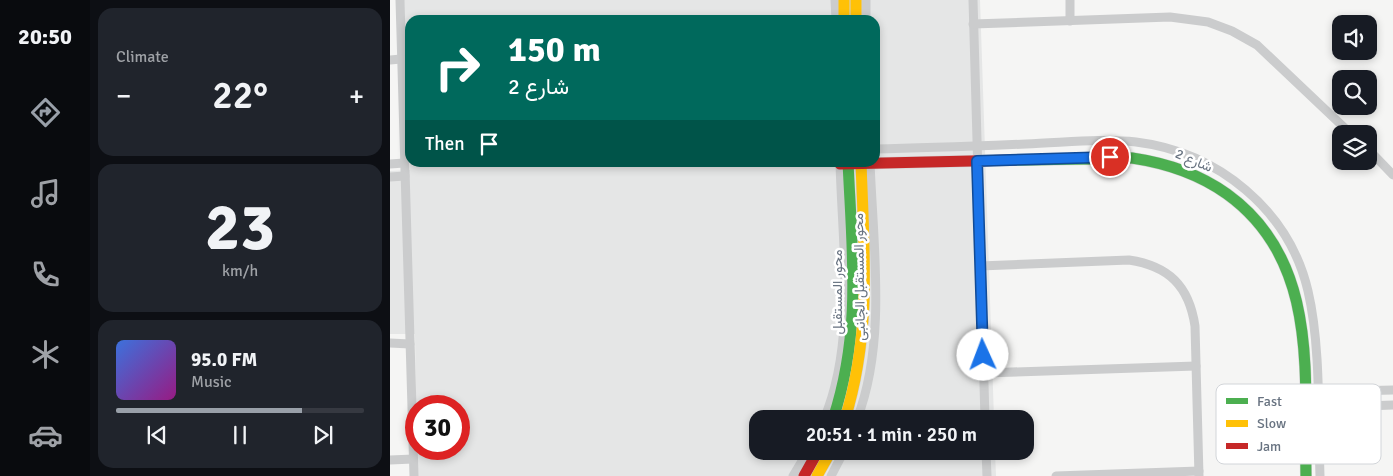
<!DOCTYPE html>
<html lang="en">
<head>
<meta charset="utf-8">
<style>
  body { margin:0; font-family:Signika,Vazirmatn,sans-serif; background:#20242c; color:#f1f3f6; height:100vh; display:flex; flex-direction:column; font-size:19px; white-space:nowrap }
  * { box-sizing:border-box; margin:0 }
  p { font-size:16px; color:#9ea1a6 }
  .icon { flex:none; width:28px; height:28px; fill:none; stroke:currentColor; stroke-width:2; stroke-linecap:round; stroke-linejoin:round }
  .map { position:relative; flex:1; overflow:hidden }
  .details { display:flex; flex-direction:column; gap:8px; padding:8px; background:#0d0f14; width:300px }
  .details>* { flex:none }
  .banner { position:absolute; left:15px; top:15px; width:475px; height:152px; border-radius:15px; box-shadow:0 2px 8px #0003; background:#00695c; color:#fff; overflow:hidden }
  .tools { position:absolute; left:942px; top:15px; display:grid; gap:10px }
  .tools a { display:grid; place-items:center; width:45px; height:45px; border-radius:10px; background:#171b24; box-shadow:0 2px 8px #0003; font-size:25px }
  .speed { position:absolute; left:15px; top:395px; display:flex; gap:10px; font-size:25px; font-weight:700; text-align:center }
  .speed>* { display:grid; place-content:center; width:65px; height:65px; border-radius:50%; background:#171b24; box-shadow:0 2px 8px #0003; line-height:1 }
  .speed .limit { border:8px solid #d22; background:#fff; color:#111 }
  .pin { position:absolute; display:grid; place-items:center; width:42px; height:42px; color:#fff; margin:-21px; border:2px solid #fff; border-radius:50%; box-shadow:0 1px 5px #0007 }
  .me { position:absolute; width:55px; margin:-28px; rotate:358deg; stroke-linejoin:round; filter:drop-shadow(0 0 4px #0008) }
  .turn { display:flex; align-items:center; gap:18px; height:105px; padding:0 20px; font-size:22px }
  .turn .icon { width:65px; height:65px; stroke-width:2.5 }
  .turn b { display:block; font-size:35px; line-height:42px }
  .then { display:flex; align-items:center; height:48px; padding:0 20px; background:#0003; gap:10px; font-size:19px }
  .big { font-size:38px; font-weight:600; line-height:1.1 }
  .details .widget { flex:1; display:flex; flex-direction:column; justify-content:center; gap:8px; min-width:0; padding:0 18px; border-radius:15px; background:#20242c }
  .details .dial { align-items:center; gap:0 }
  .dial b { font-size:65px; line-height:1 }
  .song { display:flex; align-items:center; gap:15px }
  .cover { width:60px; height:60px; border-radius:8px; background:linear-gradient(135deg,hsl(220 70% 55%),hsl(310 70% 35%)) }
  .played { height:5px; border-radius:2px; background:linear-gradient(90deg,#99a0a9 75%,#363941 75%) }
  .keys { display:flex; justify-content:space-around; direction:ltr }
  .heat { display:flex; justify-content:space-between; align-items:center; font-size:28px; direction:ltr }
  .trip { position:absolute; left:359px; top:410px; width:285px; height:50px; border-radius:15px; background:#171b24; box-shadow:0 2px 8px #0003; font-weight:600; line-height:50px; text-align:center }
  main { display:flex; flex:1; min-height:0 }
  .menu { display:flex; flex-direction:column; width:90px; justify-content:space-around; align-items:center; background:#090b0e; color:#9ea1a6 }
  .menu .icon { width:35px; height:35px }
  .menu .selected { color:#99a0a9 }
  .menu b { font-size:22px; color:#f1f3f6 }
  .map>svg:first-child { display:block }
  .built { fill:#e5e6e6 }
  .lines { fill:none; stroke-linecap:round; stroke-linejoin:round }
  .fast-casing { stroke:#d1d1d2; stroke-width:12 }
  .slow-casing { stroke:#d1d1d2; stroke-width:12 }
  .jam-casing { stroke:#d1d1d2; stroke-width:12 }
  .street { stroke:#cbcccd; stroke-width:9 }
  .fast { stroke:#4caf50; stroke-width:11 }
  .slow { stroke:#ffc107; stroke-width:11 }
  .jam { stroke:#c62828; stroke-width:11 }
  .route-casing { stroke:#114b97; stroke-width:12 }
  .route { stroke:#1a73e8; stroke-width:9 }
  .labels { text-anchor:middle; stroke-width:5; stroke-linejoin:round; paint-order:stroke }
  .street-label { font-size:14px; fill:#687381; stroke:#fff }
  .key { fill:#fff; stroke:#d2d5d9; stroke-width:1 }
  .key-label { font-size:14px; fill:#687381 }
</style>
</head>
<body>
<main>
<nav class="menu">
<b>20:50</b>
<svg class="icon selected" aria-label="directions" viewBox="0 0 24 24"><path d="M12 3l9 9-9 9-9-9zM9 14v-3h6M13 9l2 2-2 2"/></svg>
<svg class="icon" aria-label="music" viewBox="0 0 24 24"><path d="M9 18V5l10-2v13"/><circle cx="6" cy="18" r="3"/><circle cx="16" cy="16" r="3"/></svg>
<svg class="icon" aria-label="phone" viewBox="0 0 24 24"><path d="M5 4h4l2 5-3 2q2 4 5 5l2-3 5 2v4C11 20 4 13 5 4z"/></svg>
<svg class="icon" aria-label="climate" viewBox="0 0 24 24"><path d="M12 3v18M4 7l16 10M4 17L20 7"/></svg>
<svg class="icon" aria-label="car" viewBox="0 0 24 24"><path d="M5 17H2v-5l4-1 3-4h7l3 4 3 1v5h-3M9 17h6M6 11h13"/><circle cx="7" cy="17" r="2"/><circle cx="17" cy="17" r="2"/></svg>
</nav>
<section class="details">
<div class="widget"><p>Climate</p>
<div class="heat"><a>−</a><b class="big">22°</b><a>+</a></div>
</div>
<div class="widget dial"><b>23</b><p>km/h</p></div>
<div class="widget">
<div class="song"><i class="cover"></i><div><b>95.0 FM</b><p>Music</p></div></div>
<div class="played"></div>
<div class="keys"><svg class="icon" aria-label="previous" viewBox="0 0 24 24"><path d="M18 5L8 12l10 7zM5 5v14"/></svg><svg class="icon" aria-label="pause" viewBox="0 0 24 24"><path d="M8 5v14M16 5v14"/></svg><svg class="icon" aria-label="next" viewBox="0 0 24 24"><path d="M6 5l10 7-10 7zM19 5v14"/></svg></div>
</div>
</section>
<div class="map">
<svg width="1003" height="476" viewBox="0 0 1003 476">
  <rect width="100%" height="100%" fill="#f5f5f4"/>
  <polygon class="built" points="14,0 590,0 604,419 368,419 368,451 605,451 606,476 28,476 27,449 69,449 69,406 26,406 26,411 25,334 0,334 0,171 20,170 20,163 485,162 485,20 20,20 20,156"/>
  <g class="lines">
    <g class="fast-casing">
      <g id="fast">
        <path d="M625,160c26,0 53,-1 79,-1 13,-1 26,-2 38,-1 34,5 67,16 95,36 93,67 77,182 79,282"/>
        <path d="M443,419c29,-88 19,-167 15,-257"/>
      </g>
    </g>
    <g class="slow-casing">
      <g id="slow">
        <polyline points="454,0 454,20"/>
        <polyline points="466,0 466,20"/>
        <path d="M455,419c27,-88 19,-167 16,-257"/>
        <polyline points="427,476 441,451"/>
      </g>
    </g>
    <g class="jam-casing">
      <g id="jam">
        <polyline points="450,164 625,160"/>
        <polyline points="414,476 428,451"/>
      </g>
    </g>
    <g class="street">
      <polyline points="10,0 24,476"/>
      <polyline points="445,0 446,20"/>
      <polyline points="476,0 476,20"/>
      <polyline points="583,0 595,419"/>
      <polyline points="680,0 680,21"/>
      <polyline points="583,24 780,17 818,22 842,31 867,45 961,134"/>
      <polyline points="0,60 11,59"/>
      <path d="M485,149c50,-1 101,-3 151,-5 36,-1 75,-6 110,-2 82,10 153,68 172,149 13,55 10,128 12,185"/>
      <polyline points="979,150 1003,175"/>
      <polyline points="0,164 14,163"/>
      <polyline points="0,177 15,176"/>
      <path d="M590,266l149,-6c40,6 60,26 66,66l4,150"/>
      <polyline points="0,343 20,344"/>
      <polyline points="594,373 806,366"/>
      <polyline points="921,392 1003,390"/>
      <polyline points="922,408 1003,405"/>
      <path d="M434,419c33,-78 18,-174 16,-257"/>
      <path d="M467,419c30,-77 16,-175 13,-257"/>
      <polyline points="596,451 597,476"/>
      <polyline points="0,460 23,459"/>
      <polyline points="403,476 418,451"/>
      <polyline points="441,476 454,451"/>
      <polyline points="666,476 809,471"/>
    </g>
    <use href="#fast" class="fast"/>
    <use href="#slow" class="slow"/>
    <use href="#jam" class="jam"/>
  </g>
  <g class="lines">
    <g class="route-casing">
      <polyline id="route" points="593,355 587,161 720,157"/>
    </g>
    <use href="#route" class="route"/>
  </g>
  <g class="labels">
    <g class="street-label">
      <text transform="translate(804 160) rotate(23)" y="5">شارع 2</text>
      <text transform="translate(469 277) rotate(-91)" y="5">محور المستقبل الجانبى</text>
      <text transform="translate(447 292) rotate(-90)" y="5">محور المستقبل</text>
    </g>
  </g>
  <rect x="826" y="384" width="165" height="80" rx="8" class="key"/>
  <rect x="836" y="398" width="22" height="6" fill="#4caf50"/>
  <rect x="836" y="420" width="22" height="7" fill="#ffc107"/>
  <rect x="836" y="443" width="22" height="6" fill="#c62828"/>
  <g class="key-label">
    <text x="867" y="406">Fast</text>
    <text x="867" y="428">Slow</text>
    <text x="867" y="451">Jam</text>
  </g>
</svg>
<div class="tools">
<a><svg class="icon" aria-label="sound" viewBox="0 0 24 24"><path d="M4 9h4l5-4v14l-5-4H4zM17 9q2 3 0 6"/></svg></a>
<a><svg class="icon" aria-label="search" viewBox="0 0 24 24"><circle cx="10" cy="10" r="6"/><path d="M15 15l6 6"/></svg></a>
<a><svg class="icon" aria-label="layers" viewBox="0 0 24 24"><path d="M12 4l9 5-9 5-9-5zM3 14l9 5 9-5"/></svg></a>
</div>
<div class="speed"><div class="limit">30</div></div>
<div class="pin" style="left:720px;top:157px;background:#d93025"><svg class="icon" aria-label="arrive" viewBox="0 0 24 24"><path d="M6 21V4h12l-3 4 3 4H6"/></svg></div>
<svg class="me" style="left:593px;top:355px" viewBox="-20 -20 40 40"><circle r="19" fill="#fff"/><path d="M0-13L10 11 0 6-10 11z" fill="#1a73e8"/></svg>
<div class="trip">20:51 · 1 min · 250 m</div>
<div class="banner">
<div class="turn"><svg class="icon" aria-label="right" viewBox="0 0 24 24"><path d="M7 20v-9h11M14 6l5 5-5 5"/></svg><div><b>150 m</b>شارع 2</div></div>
<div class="then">Then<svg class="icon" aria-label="arrive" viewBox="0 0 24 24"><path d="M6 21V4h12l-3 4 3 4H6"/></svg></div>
</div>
</div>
</main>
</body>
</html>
